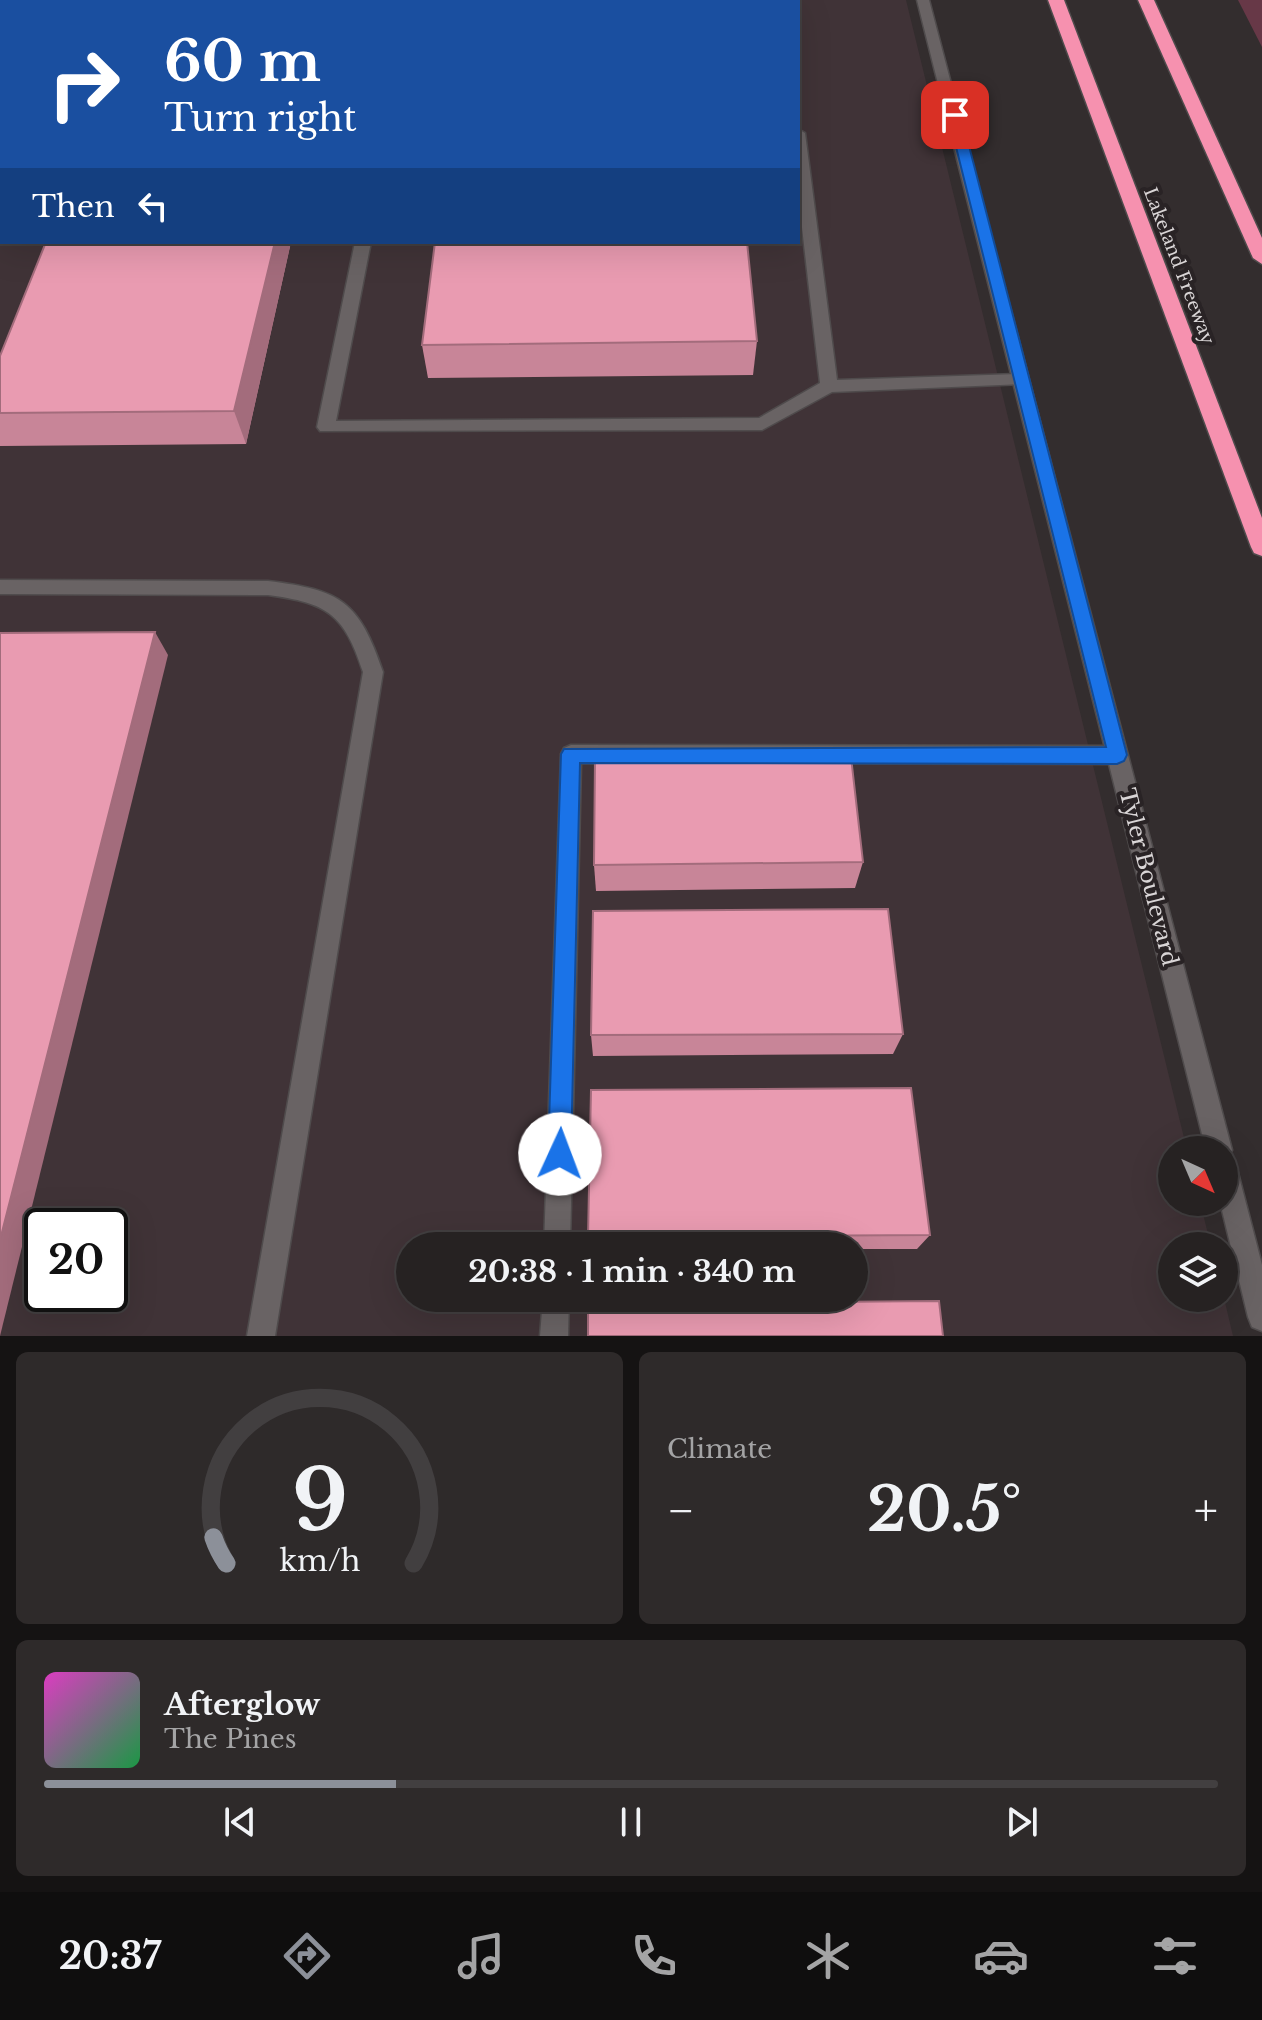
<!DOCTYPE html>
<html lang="en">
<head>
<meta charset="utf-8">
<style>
  body { margin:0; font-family:"Libre Baskerville",serif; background:#2e2a2a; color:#f1f3f6; height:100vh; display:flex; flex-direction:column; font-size:30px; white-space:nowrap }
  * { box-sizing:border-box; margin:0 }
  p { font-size:26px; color:#a4a4a5 }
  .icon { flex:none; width:44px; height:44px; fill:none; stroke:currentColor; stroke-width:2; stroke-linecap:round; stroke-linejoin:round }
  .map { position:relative; height:1336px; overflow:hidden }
  .sheet { display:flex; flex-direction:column; gap:16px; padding:16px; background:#151313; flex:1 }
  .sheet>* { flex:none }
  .hud { position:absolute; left:0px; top:0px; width:800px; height:244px; box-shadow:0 8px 32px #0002,0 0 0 2px #423f40; background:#1a4fa0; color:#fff; overflow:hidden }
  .needle { width:52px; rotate:136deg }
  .controls { position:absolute; left:1158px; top:1136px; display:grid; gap:16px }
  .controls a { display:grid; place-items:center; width:80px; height:80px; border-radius:50%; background:#262222; box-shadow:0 8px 32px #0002,0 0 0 2px #423f40; font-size:40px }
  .speed { position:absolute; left:24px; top:1208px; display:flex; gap:16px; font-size:40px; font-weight:700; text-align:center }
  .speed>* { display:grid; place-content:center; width:104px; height:104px; border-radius:50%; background:#262222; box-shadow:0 8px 32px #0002,0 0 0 2px #423f40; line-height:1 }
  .speed .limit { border:4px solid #111; border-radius:12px; background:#fff; color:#111 }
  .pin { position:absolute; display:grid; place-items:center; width:68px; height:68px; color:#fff; margin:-34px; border-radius:16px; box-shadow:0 4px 12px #0006 }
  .me { position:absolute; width:88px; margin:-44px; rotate:2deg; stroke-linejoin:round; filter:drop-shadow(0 0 6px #0008) }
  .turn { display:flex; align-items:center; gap:28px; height:168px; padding:0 32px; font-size:36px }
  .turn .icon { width:104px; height:104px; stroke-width:2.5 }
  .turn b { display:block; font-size:56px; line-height:68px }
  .then { display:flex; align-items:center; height:76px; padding:0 32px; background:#0003; gap:16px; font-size:30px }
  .big { font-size:60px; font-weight:700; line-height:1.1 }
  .sheet .card { flex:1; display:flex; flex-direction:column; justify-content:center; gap:12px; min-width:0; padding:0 28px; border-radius:12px; background:#2e2a2a }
  .sheet .dial { align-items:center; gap:0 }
  .dial svg { height:208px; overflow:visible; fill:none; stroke:#423f40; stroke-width:7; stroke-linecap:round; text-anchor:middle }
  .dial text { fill:#f1f3f6; stroke:none }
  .song { display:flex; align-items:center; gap:24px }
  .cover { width:96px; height:96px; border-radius:12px; background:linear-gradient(135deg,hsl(310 70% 55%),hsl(140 70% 35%)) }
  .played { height:8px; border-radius:4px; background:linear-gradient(90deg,#8c9099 30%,#423f40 30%) }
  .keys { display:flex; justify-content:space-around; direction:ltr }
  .heat { display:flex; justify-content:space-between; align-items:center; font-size:44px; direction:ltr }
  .sheet .tiles { flex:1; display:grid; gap:16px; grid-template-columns:1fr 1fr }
  .card:last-child { grid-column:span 2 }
  .trip { position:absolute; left:396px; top:1232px; width:472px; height:80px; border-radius:40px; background:#262222; box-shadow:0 8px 32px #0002,0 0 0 2px #423f40; font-weight:700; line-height:80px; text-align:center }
  .menu { display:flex; height:128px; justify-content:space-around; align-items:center; background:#0f0e0e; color:#a4a4a5 }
  .menu .icon { width:56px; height:56px }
  .menu .active { color:#8c9099 }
  .menu b { font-size:36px; color:#f1f3f6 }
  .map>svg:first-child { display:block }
  .built { fill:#403337; fill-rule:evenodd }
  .green { fill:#673847 }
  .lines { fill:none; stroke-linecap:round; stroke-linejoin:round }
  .service-casing { stroke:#4f4b4c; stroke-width:3 }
  .tertiary-casing { stroke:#4f4b4c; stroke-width:3 }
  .motorway-casing { stroke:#4f4b4c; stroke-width:3 }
  .service { fill:#696364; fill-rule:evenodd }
  .tertiary { fill:#696364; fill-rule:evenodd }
  .motorway { fill:#f691af; fill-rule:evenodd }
  .wall { fill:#c88598 }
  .shaded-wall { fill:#a36c7c }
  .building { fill:#e99bb1; stroke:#a36c7c; stroke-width:2 }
  .route { fill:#1a73e8; stroke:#114b97; stroke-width:2 }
  .labels { text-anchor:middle; stroke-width:8; stroke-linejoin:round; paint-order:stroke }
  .far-street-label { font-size:18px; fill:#d9d5d6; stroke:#292325 }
  .street-label { font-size:22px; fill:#d9d5d6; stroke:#292325 }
</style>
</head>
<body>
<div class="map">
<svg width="1262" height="1336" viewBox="0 0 1262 1336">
  <rect width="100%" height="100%" fill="#332d2e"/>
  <path class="built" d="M0,0h906l281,1150h-15v52h28l11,44h-39v52h52l9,38h-1233zM2,2h796v240h-796zM42,1226h68v68h-68zM410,1246h444v52h-444z"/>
  <polygon class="green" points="1238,0 1262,0 1262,47"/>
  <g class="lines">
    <g class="service-casing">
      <g id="service">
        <rect x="79" y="0" width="12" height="2"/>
        <rect x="776" y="0" width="12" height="2"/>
        <polygon points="2,6 2,16 0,17 0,7"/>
        <polygon points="798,129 805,133 837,380 1020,374 1026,376 1028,380 1026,384 832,392 762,430 320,431 317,427 355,242 371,242 336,421 759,418 820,383 798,193"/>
        <path d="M0,580l268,1c73,9 91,20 115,91l-108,664h-28l116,-664c-19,-58 -35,-69 -95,-77l-268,-1z"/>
        <polygon points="571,745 1117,746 1124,749 1127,755 1124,761 1117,764 581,763 570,1246 544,1246 561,754 564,748"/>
        <polygon points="543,1298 569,1298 568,1336 540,1336"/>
      </g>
    </g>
    <g class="tertiary-casing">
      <polygon id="tertiary" points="917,0 929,0 1232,1150 1228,1158 1233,1160 1237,1169 1262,1265 1262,1331 1252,1327 1248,1317 1220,1202 1224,1202 1224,1150 1206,1150"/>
    </g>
    <g class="motorway-casing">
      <g id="motorway">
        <polygon points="1048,0 1064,0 1262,518 1262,556 1254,553 1251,547"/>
        <polygon points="1138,0 1154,0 1262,238 1262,264 1253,258"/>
      </g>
    </g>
    <use href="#service" class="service"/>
    <use href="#tertiary" class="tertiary"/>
    <use href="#motorway" class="motorway"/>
  </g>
  <g class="wall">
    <polygon points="291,242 246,444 0,446 0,356"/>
    <polygon points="757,341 753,375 428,378 422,345"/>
    <polygon points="863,862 855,888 596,891 594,865"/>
    <polygon points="903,1034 893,1054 593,1056 591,1035"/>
    <polygon points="930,1235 917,1249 854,1249 854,1246 589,1246 588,1237"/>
  </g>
  <g class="shaded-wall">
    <rect x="332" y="0" width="14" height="2"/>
    <polygon points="275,242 291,242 246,444 234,411"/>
    <polygon points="155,632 168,655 0,1336 0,1240"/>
  </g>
  <g class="building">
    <polygon points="143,0 332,0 332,2 142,2"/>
    <rect x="471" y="0" width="258" height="2"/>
    <polygon points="46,242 275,242 234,411 0,413 0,356"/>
    <polygon points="435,242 747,242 757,341 422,345"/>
    <polygon points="155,632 0,1240 0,633"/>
    <polygon points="851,757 863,862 594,865 595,759"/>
    <polygon points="888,909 903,1034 591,1035 593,911"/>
    <polygon points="911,1088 930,1235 588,1237 591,1090"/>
    <polygon points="939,1301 943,1336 588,1336 588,1304"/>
  </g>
  <polygon class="route" points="950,113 961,115 1127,755 1124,761 1117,764 580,763 571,1154 568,1162 560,1165 551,1162 548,1154 561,754 564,749 1106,747 948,115"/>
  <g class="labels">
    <g class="far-street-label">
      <text transform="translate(1179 266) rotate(69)" y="6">Lakeland Freeway</text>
    </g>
    <g class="street-label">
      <text transform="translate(1149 877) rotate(76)" y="8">Tyler Boulevard</text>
    </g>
  </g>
</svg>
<div class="controls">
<a><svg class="needle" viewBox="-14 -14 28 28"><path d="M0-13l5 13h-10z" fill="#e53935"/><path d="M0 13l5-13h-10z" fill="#a4a4a5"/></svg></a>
<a><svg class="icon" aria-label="layers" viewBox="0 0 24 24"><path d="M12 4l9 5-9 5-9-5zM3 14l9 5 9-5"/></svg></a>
</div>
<div class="speed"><div class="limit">20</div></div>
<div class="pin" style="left:955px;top:115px;background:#d93025"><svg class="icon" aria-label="arrive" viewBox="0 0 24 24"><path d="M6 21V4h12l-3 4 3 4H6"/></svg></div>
<svg class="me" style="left:560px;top:1154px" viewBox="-20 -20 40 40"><circle r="19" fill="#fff"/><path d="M0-13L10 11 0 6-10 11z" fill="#1a73e8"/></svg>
<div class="trip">20:38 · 1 min · 340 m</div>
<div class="hud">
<div class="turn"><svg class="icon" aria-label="right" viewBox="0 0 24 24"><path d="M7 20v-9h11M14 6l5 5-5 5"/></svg><div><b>60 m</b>Turn right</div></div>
<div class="then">Then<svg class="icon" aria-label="left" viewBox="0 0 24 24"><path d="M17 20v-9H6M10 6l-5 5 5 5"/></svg></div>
</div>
</div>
<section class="sheet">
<div class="tiles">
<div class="card dial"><svg viewBox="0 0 100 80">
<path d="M14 69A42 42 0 1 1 86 69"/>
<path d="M14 69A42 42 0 0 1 9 59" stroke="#8c9099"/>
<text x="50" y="56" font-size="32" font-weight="700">9</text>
<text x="50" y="72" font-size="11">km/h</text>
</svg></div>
<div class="card"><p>Climate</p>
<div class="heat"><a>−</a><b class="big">20.5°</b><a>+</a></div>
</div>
<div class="card">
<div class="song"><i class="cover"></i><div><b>Afterglow</b><p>The Pines</p></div></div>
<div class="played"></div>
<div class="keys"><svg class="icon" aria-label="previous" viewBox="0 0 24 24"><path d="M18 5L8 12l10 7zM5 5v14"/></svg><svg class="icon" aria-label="pause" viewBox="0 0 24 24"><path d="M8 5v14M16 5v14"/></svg><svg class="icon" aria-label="next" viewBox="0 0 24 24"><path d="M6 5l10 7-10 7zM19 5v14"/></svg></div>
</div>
</div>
</section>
<nav class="menu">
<b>20:37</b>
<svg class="icon active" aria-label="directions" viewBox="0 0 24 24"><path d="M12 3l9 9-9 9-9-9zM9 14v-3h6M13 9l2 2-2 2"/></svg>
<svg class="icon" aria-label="music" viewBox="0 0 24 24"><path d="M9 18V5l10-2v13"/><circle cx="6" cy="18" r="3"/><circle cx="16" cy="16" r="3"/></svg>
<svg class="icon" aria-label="phone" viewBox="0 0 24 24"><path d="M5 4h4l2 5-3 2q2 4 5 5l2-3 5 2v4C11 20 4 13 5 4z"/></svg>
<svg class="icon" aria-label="climate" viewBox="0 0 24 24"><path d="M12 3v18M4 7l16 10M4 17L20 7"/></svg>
<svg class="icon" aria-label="car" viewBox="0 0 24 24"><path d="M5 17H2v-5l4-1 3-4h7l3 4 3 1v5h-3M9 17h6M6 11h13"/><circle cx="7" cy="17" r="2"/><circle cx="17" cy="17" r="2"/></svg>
<svg class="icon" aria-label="filters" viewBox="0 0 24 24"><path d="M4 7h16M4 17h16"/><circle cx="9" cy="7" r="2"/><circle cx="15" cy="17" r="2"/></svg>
</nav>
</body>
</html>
